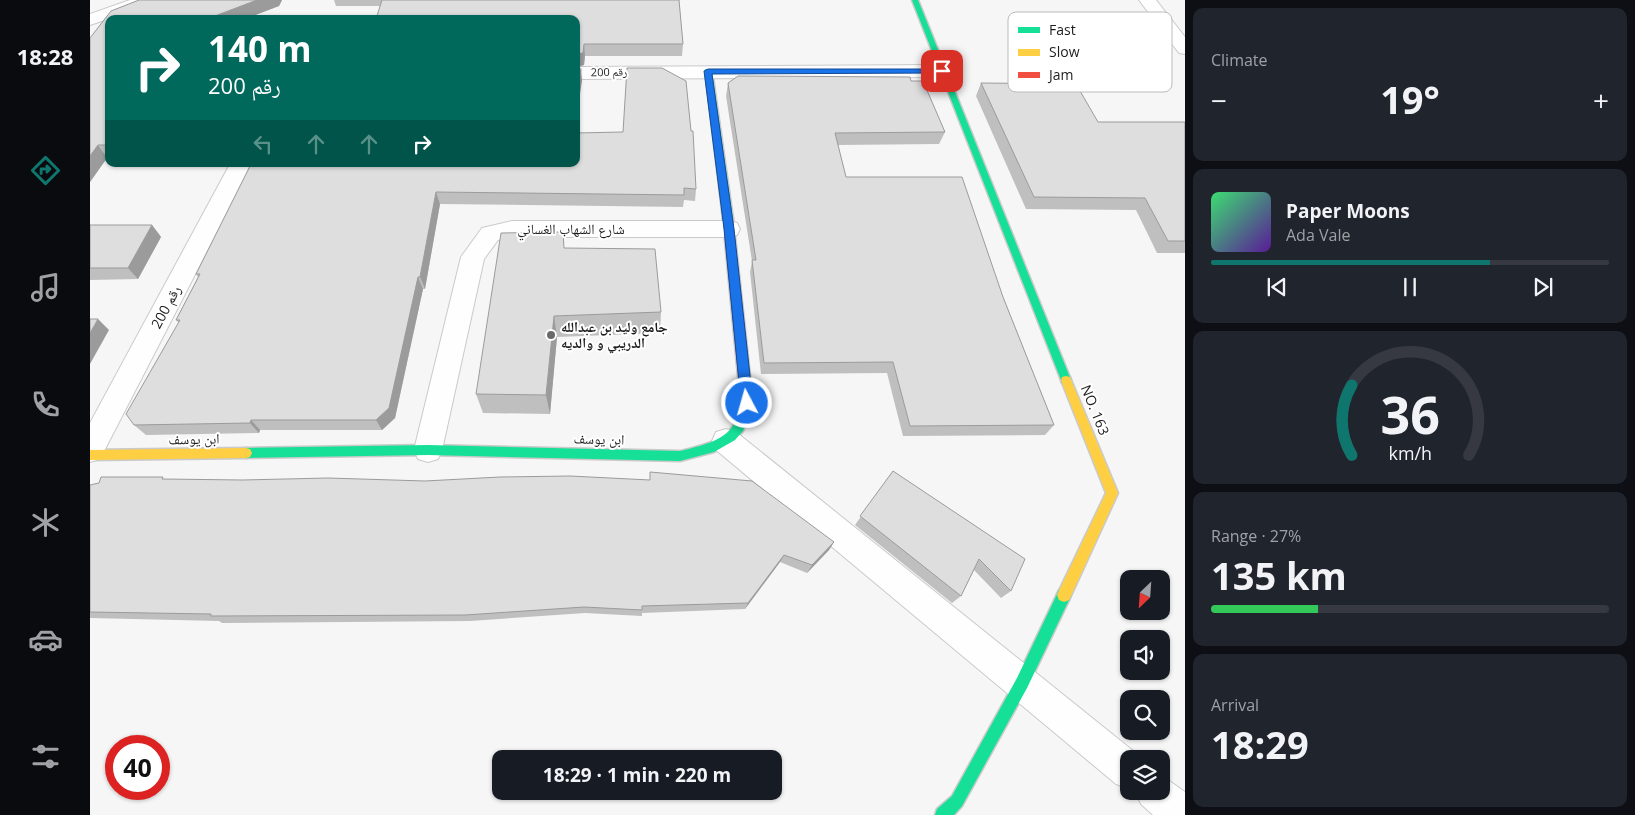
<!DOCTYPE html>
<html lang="en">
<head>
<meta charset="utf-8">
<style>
  body { margin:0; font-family:"Open Sans","Noto Naskh Arabic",sans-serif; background:#20242c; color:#f1f3f6; height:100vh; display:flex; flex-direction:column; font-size:19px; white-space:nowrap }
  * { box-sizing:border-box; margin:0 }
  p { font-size:16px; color:#9ea1a6 }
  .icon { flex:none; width:28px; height:28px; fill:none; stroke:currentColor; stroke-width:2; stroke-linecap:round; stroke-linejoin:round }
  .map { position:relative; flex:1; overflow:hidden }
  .panel { display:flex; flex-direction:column; gap:8px; padding:8px; background:#0d0f14; width:450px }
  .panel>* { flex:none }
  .top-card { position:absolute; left:15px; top:15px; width:475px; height:152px; border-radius:10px; box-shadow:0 1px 4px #0004; background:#00695c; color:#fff; overflow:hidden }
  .needle { width:32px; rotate:205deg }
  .controls { position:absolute; left:1030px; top:570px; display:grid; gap:10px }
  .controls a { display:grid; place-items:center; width:50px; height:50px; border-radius:10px; background:#171b24; box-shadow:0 1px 4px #0004; font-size:25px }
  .speed { position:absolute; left:15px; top:735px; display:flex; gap:10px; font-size:25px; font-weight:700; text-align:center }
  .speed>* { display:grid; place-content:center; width:65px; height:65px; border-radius:50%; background:#171b24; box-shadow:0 1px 4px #0004; line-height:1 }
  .speed .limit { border:8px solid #d22; background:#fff; color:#111 }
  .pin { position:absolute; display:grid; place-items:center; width:42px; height:42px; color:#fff; margin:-21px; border-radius:10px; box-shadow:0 2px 8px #0006 }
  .me { position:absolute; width:55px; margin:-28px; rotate:354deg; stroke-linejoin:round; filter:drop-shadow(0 0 4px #0008) }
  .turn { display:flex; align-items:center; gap:18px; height:105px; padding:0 20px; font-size:22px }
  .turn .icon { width:65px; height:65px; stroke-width:2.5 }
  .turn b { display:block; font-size:35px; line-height:42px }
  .lanes { display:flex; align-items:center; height:48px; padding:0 20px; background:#0003; justify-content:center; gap:25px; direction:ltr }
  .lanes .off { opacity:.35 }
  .big { font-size:38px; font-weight:700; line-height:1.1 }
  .panel .tile { flex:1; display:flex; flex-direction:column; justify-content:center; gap:8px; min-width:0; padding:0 18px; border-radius:10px; background:#20242c }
  .panel .dial { align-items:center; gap:0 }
  .dial svg { height:130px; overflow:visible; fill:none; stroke:#363941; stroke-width:7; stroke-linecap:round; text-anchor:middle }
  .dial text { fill:#f1f3f6; stroke:none }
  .song { display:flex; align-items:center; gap:15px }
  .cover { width:60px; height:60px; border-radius:8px; background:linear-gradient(135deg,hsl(140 70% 55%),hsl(270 70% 35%)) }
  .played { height:5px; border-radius:2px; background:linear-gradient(90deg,#0f766e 70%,#363941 70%) }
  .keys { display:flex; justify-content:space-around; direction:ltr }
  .heat { display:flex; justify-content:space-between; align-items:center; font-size:28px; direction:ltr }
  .charge { height:8px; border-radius:4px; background:linear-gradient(90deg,#34c759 27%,#363941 0) }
  .trip { position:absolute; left:402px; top:750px; width:290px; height:50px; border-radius:10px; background:#171b24; box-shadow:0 1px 4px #0004; font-weight:700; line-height:50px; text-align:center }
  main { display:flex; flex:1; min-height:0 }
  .tab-bar { display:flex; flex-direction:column; width:90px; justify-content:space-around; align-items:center; background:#090b0e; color:#9ea1a6 }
  .tab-bar .icon { width:35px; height:35px }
  .tab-bar .on { color:#0f766e }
  .tab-bar b { font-size:22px; color:#f1f3f6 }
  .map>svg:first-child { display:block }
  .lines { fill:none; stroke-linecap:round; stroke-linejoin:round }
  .street-casing { stroke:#cacaca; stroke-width:2 }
  .fast-casing { stroke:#cacaca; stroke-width:3 }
  .slow-casing { stroke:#cacaca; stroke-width:3 }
  .jam-casing { stroke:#cacaca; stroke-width:3 }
  .street { fill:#fefefe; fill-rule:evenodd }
  .fast { fill:#16e098; fill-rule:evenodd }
  .slow { fill:#ffcf43; fill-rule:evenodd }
  .jam { fill:#f24e42; fill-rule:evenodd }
  .wall { fill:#bfbfc0 }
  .shaded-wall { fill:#9b9b9c }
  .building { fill:#dededf; stroke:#9b9b9c }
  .route { fill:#1a73e8; stroke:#114b97 }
  .poi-dot { fill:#69696a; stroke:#fff; stroke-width:2 }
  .labels { text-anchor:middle; stroke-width:4; stroke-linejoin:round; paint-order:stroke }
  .far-street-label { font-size:11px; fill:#1d1d1e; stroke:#fff }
  .street-label { font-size:14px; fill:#1d1d1e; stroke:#fff }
  .poi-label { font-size:14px; font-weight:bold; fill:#1d1d1e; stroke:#fff; text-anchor:start }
  .key { fill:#fff; stroke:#bbbbbc; stroke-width:1 }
  .key-label { font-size:14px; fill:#1d1d1e }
</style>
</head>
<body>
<main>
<nav class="tab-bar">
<b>18:28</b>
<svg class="icon on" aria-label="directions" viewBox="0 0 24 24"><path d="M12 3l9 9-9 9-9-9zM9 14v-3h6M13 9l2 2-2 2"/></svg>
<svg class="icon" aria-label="music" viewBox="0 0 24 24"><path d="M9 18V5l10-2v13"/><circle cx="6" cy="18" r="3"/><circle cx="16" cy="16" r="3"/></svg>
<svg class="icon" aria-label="phone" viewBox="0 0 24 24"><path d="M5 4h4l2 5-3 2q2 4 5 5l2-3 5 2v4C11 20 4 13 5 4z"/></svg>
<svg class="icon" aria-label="climate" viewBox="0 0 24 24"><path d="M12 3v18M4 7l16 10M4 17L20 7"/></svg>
<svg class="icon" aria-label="car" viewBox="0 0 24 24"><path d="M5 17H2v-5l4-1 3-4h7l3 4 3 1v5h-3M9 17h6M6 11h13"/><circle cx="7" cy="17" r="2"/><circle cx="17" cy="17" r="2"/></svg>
<svg class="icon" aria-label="filters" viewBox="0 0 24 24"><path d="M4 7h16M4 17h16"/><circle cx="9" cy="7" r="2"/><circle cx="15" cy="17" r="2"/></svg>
</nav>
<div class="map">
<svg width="1095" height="815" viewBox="0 0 1095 815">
  <rect width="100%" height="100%" fill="#f6f6f7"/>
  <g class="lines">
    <g class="street-casing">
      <g id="street">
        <polygon points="40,0 64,0 62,4 0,25 0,14"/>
        <polygon points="1049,0 1066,0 1095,37 1095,54 1089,53"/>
        <polygon points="852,65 859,67 861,71 859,75 852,77 486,79 486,67"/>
        <polygon points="140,164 162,164 10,459 0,462 0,423"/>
        <polygon points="422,221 639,221 647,223 650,229 647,235 639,237 422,237 408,240 394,259 352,450 348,459 338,462 328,459 324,450 371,257 392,228"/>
        <polygon points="636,429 646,432 1052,758 1039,759 1039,789 1026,784 626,450 622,441 626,432"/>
        <polygon points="1071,775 1095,792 1095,815 1063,815 1051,804 1045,791 1071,791"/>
      </g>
    </g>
    <g class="fast-casing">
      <g id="fast">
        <polygon points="822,0 828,0 981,380 980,383 972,383 971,380"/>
        <polygon points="615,69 622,71 643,219 638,222 633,219"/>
        <path d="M655,381l4,2 2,20 -2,14 -6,14 -8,9 -21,12 -34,9 -252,-6 -182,3 -4,-1 -2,-4 2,-4 4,-1 182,-3 252,6c28,-7 56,-12 60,-45 1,-8 -2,-16 1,-23z"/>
        <polygon points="974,588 979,590 981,595 979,600 937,688 872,806 864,815 845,815 847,809 862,796 927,678 969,590"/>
      </g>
    </g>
    <g class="slow-casing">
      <g id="slow">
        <polygon points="976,376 980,377 981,380 1028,493 979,600 974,602 969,600 967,595 1016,493 971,380 972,377"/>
        <polygon points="156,448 160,449 162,453 160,457 156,458 0,460 0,450"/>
      </g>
    </g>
    <g class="jam-casing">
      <polygon id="jam" points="638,216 643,219 661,386 659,389 651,389 649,386 633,219"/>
    </g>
    <use href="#street" class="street"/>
    <use href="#fast" class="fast"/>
    <use href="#slow" class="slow"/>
    <use href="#jam" class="jam"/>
  </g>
  <g class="wall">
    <polygon points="49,0 192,0 189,6 155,19 19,19 19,158 17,158 0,182 0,38 21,11"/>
    <polygon points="244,0 589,0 593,44 592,56 495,56 494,65 486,67 486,19 290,6 246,6"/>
    <polygon points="638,83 855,132 849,144 748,145 756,177 913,297 964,425 955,435 813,436 797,373 671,374 660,272 662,261 636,96"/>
    <polygon points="891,83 1008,122 1095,122 1095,253 1067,253 1046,210 936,209 886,96"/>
    <polygon points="161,164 486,164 606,189 605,201 594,200 593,207 350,204 335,289 333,289 305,418 292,430 170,430 169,433 56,435 44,425 89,323 86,320 108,277 106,274"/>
    <polygon points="0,225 62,225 71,237 48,279 0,280"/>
    <polygon points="475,248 571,312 570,333 467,337 460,414 393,413 386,394"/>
    <polygon points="803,471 921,591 911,598 884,570 871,596 862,603 765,525"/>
    <polygon points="76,479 744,542 739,550 717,573 690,562 655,609 552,613 552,616 495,613 380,621 132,623 129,621 0,618 0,485 9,483"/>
  </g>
  <g class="shaded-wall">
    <polygon points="167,0 192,0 189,6 155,19 117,19"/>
    <polygon points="494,44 495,56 494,65 486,67 486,54"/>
    <polygon points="491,69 492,81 486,120 486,101"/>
    <polygon points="8,145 17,158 0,182 0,156"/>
    <polygon points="346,192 350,204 335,289 330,277"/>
    <polygon points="62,225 71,237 48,279 38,268"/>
    <polygon points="328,277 333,289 305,418 292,430 286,420"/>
    <polygon points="464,316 467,337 460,414 456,395"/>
    <polygon points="8,319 19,330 0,364 0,333"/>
    <polygon points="161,420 170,430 169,433 160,423"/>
    <polygon points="744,542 739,550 717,573 722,565"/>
    <polygon points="694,555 690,562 655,609 658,603"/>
  </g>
  <g class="building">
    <polygon points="49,0 167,0 117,19 19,19 19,145 8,145 0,156 0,38 21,11"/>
    <polygon points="292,0 589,0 593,44 494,44 493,53 486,54 486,19 286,19"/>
    <polygon points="486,68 491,69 486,101"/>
    <polygon points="537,68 572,68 596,81 601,131 603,131 606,189 594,188 594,195 346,192 330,277 328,277 299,408 286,420 161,420 160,423 44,425 36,414 90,320 86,320 110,274 106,274 161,164 486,164 486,133 533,132"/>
    <polygon points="648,76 820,77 821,81 833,81 855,132 745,133 756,177 872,177 913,297 964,425 820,426 803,362 674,363 662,260 666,260 638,83"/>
    <polygon points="891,83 986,84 1008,122 1095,122 1095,241 1078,241 1055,198 944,197"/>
    <polygon points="0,225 62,225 38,268 0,268"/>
    <polygon points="473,232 474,248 565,249 571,312 464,316 456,395 386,394 411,233"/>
    <polygon points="0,319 8,319 0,333"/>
    <polygon points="803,471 935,559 921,591 889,559 871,596 770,516"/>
    <polygon points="560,472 662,481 744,542 722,565 694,555 658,603 552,606 552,610 494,607 375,615 121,616 121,614 0,612 0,485 9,483 11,477 73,477 72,479 153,480 238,478 335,481 410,477 480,476 560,480"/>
  </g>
  <polygon class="route" points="618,69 852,69 855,71 852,73 622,74 644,229 663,403 661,406 653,406 651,403 634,229 614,71"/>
  <circle class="poi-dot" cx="461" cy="335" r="5"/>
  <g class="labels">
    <g class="far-street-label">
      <text transform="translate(519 72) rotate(-1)" y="4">رقم 200</text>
    </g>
    <g class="street-label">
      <text x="481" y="234">شارع الشهاب الغساني</text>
      <text transform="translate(76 307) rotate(-62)" y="5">رقم 200</text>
      <text transform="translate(1005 410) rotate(68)" y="5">NO. 163</text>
      <text transform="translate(104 439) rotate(-1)" y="5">ابن يوسف</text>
      <text transform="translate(509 439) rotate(1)" y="5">ابن يوسف</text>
    </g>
    <g class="poi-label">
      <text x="471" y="332">جامع وليد بن عبدالله<tspan x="471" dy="16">الدريبي و والديه</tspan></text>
    </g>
  </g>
  <rect x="918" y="12" width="164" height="80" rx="8" class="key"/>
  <rect x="928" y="27" width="22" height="6" fill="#16e098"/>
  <rect x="928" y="49" width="22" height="7" fill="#ffcf43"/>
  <rect x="928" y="72" width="22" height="6" fill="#f24e42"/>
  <g class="key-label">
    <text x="959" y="35">Fast</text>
    <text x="959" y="57">Slow</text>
    <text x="959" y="80">Jam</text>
  </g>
</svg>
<div class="controls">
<a><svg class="needle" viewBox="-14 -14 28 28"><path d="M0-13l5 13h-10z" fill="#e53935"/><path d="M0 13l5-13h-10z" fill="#9ea1a6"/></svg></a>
<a><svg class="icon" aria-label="sound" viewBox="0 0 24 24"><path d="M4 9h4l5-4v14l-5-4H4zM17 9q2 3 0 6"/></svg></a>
<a><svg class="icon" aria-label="search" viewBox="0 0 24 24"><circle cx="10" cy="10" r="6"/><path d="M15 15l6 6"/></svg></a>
<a><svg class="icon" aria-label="layers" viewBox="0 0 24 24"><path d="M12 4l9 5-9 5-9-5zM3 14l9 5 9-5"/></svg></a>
</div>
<div class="speed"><div class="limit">40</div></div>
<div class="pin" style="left:852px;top:71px;background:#d93025"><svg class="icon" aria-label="arrive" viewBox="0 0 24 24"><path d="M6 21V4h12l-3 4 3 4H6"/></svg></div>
<svg class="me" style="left:657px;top:403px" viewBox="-20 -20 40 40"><circle r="17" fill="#1a73e8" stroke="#fff" stroke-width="3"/><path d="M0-11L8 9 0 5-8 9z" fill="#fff"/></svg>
<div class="trip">18:29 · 1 min · 220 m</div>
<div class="top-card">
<div class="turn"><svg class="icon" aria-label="right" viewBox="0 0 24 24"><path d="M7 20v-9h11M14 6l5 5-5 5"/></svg><div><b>140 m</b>رقم 200</div></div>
<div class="lanes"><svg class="icon off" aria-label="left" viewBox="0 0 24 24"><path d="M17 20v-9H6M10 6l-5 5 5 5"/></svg><svg class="icon off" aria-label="ahead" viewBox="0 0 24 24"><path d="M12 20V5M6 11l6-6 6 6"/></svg><svg class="icon off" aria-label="ahead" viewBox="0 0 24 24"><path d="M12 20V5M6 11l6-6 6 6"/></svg><svg class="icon" aria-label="right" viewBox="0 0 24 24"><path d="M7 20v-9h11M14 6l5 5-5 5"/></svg></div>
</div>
</div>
<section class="panel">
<div class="tile"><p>Climate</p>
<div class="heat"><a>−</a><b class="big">19°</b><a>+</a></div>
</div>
<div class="tile">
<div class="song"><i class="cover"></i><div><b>Paper Moons</b><p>Ada Vale</p></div></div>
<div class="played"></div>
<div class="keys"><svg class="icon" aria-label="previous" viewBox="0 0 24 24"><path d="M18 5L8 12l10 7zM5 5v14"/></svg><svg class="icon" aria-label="pause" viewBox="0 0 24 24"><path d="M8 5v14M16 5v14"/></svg><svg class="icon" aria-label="next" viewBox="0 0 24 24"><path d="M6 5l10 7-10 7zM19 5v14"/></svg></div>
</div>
<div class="tile dial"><svg viewBox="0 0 100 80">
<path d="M14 69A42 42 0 1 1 86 69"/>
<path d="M14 69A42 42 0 0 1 14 26" stroke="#0f766e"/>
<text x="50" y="56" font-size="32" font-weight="700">36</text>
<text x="50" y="72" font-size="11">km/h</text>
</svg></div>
<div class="tile"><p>Range · 27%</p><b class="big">135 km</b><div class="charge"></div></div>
<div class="tile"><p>Arrival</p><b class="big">18:29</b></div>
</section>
</main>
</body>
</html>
